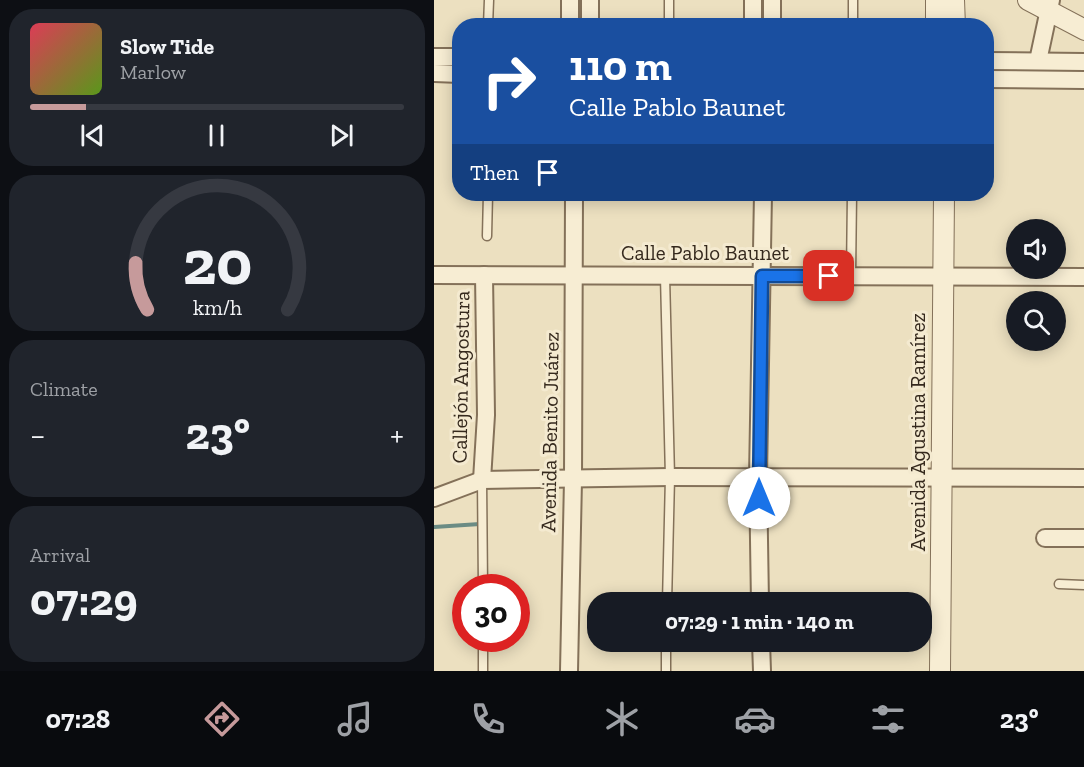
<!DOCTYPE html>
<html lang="en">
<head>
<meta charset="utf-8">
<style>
  body { margin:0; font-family:"Zilla Slab",serif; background:#20242c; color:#f1f3f6; height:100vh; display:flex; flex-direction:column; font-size:22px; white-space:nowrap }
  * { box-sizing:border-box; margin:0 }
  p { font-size:20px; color:#9ea1a6 }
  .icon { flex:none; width:33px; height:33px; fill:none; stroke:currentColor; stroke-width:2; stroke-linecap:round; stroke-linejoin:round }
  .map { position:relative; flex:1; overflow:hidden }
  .sheet { display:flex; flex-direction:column; gap:9px; padding:9px; background:#0d0f14; width:434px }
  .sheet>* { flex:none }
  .banner { position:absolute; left:18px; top:18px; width:542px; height:183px; border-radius:24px; box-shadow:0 3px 15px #0003; background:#1a4fa0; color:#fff; overflow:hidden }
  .buttons { position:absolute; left:572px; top:219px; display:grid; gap:12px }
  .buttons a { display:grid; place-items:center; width:60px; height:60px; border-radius:50%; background:#171b24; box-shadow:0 3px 15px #0003; font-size:30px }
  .speed { position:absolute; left:18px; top:574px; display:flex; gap:12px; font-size:30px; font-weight:700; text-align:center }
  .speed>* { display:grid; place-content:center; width:78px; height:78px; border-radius:50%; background:#171b24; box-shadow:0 3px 15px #0003; line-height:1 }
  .speed .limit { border:9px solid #d22; background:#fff; color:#111 }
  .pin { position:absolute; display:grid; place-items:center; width:51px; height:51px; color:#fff; margin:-26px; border-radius:12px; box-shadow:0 3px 9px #0006 }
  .me { position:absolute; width:66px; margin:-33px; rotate:0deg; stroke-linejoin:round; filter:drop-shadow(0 0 4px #0008) }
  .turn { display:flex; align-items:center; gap:21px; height:126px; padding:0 18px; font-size:27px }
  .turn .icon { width:78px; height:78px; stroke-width:2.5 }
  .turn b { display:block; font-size:42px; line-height:51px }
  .then { display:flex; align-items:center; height:57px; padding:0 18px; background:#0003; gap:12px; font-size:22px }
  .big { font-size:45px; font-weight:800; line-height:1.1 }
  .sheet .widget { flex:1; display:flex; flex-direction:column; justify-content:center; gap:9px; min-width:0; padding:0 21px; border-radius:24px; background:#20242c }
  .sheet .dial { align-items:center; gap:0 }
  .dial svg { height:156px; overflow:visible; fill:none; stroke:#363941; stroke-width:7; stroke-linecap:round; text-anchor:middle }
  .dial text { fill:#f1f3f6; stroke:none }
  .song { display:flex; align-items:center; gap:18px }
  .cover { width:72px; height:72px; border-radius:9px; background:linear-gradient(135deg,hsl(350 70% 55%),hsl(90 70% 35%)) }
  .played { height:6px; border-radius:3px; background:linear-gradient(90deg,#c69a9b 15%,#363941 15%) }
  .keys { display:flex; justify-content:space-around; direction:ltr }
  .heat { display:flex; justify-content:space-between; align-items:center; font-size:33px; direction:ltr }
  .trip { position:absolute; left:153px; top:592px; width:345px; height:60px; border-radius:24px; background:#171b24; box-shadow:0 3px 15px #0003; font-weight:800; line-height:60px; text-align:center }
  .tab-bar { display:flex; height:96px; justify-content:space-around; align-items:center; background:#090b0e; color:#9ea1a6 }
  .tab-bar .icon { width:42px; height:42px }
  .tab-bar .current { color:#c69a9b }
  .tab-bar b { font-size:27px; color:#f1f3f6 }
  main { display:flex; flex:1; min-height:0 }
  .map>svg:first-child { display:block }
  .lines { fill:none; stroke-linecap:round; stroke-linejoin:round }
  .stream { stroke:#6b8c84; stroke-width:4 }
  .service-casing { stroke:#847159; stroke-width:11 }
  .minor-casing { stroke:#847159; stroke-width:20 }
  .tertiary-casing { stroke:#847159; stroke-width:22 }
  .service { stroke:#f7edd3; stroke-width:8 }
  .minor { stroke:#f7edd3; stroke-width:16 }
  .tertiary { stroke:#f7edd3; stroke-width:20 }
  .route-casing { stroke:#114b97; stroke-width:15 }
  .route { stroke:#1a73e8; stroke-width:10 }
  .labels { text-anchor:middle; stroke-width:6; stroke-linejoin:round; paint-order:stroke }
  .street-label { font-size:21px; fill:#35291d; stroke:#f4ead0 }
</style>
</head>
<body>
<main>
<section class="sheet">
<div class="widget">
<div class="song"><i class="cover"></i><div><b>Slow Tide</b><p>Marlow</p></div></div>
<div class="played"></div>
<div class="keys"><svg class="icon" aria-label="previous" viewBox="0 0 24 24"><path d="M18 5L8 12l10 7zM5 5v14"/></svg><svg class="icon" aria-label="pause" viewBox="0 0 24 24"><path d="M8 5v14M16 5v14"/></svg><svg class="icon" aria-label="next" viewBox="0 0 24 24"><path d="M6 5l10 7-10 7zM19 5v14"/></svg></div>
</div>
<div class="widget dial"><svg viewBox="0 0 100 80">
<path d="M14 69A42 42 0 1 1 86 69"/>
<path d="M14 69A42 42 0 0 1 8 45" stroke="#c69a9b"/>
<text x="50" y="56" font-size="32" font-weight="700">20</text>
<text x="50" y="72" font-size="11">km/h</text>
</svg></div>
<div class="widget"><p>Climate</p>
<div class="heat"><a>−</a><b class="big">23°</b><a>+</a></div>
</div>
<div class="widget"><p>Arrival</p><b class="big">07:29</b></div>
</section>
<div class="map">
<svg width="651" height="671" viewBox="0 0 651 671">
  <rect width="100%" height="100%" fill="#ece0c0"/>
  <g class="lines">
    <polyline class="stream" points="0,527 46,524"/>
    <g class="service-casing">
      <g id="service">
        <polyline points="54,26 55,0"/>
        <polyline points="235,26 235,0"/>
        <polyline points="419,26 419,0"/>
        <polyline points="53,236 54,194"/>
        <polyline points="231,276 236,477 233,603"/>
        <polyline points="417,276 418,194"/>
        <polyline points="48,480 49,588"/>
        <polyline points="625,584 651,585"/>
        <polyline points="49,639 49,671"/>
        <polyline points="232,671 232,642"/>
      </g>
    </g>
    <g class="minor-casing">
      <g id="minor">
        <polyline points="136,0 136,26"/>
        <polyline points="319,0 319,26"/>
        <polyline points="338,0 338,26"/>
        <polyline points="156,26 156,0"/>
        <polyline points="0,57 26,57"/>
        <polyline points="552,61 651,62"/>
        <polyline points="604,61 617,0"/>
        <polyline points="0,73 26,74"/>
        <polyline points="552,79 651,80"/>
        <polyline points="0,275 651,277"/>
        <polyline points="48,480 52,415 50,275"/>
        <polyline points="0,498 48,480 236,477 651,478"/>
        <polyline points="611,538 651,538"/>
        <polyline points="326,603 324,477 329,194"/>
        <polyline points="327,642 328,671"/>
        <polyline points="135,671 139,480 140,194"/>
      </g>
    </g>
    <g class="tertiary-casing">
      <g id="tertiary">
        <polyline points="520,0 521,26"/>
        <polyline points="594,0 651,30"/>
        <polyline points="502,26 502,0"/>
        <polyline points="506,671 510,194"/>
      </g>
    </g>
    <use href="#service" class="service"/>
    <use href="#minor" class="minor"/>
    <use href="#tertiary" class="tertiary"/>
  </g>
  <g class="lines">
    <g class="route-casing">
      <polyline id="route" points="325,498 328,276 395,276"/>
    </g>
    <use href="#route" class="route"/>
  </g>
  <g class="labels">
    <g class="street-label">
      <text x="271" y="260">Calle Pablo Baunet</text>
      <text transform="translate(27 377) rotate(-89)" y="7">Callejón Angostura</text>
      <text transform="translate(116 432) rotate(-89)" y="7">Avenida Benito Juárez</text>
      <text transform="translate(484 432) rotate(-90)" y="7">Avenida Agustina Ramírez</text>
    </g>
  </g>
</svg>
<div class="buttons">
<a><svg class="icon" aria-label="sound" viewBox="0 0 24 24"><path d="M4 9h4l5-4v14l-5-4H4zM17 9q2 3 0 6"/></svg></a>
<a><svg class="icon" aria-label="search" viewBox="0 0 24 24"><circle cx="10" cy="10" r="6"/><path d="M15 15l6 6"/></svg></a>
</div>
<div class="speed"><div class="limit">30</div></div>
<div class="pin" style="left:395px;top:276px;background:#d93025"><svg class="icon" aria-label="arrive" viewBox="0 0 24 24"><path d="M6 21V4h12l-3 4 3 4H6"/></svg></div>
<svg class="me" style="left:325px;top:498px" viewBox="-20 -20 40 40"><circle r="19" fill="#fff"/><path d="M0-13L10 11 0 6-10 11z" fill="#1a73e8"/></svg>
<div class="trip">07:29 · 1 min · 140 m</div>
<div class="banner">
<div class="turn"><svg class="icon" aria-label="right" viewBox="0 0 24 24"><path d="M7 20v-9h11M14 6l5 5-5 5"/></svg><div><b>110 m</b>Calle Pablo Baunet</div></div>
<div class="then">Then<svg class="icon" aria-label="arrive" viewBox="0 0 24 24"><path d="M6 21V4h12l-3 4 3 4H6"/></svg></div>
</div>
</div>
</main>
<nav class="tab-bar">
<b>07:28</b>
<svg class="icon current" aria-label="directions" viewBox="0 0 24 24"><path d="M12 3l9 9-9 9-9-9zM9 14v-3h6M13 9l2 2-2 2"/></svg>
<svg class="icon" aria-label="music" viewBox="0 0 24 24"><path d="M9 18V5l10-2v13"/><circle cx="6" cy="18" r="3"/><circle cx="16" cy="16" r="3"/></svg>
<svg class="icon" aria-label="phone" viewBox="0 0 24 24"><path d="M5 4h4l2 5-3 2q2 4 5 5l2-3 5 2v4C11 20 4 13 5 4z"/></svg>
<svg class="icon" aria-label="climate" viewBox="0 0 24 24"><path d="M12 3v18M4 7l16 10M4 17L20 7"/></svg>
<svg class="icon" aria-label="car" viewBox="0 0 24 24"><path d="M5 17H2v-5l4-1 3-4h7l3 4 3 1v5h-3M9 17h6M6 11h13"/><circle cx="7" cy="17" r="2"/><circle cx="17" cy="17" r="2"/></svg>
<svg class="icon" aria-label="filters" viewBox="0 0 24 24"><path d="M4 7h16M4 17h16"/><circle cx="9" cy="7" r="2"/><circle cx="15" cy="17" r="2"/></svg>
<b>23°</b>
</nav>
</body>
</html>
